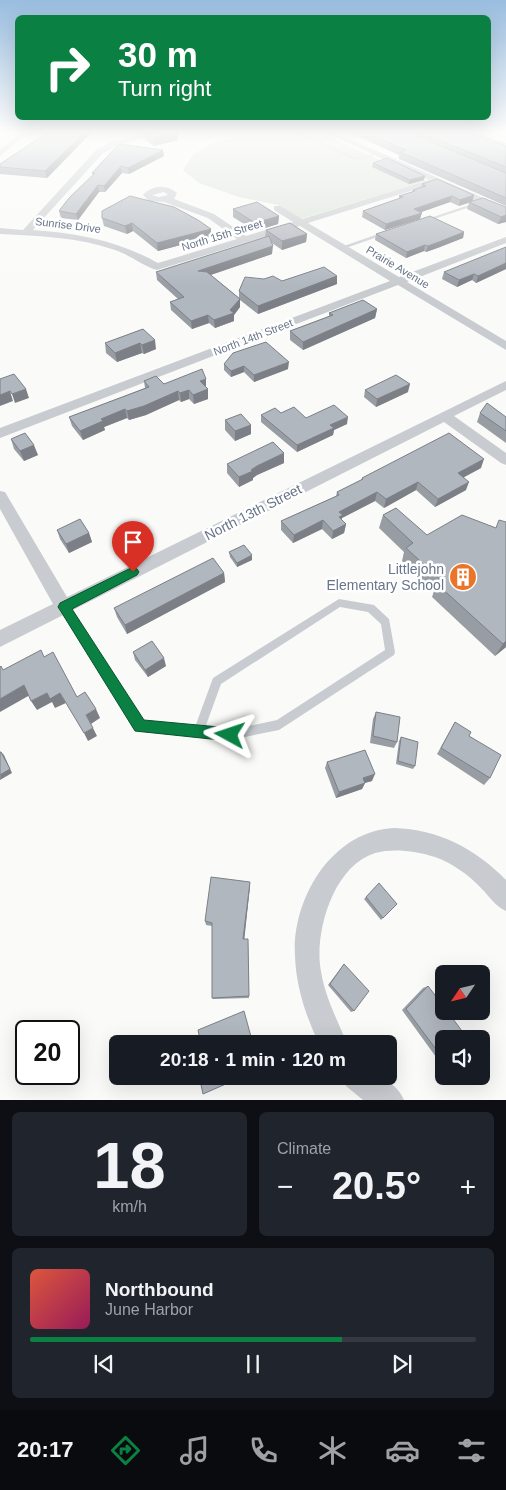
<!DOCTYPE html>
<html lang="en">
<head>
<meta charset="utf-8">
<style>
  body { margin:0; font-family:Helvetica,sans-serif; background:#20242c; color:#f1f3f6; height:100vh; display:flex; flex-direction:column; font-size:19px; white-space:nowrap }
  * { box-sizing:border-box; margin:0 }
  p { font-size:16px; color:#9ea1a6 }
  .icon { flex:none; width:28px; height:28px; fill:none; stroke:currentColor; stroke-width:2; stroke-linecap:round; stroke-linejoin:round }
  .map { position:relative; height:1100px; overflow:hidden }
  .sheet { display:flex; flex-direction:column; gap:12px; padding:12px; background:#0d0f14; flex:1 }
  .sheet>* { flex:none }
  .guide { position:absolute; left:15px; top:15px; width:476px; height:105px; border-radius:8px; box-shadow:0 5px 20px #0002; background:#0b8043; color:#fff; overflow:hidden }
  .needle { width:32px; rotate:235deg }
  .tools { position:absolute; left:435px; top:965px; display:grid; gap:10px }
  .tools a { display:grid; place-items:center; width:55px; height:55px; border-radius:8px; background:#171b24; box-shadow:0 5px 20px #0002; font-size:25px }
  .speed { position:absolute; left:15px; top:1020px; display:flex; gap:10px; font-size:25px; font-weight:700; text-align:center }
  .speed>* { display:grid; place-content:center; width:65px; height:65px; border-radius:50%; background:#171b24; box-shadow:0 5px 20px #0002; line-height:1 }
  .speed .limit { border:2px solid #111; border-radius:8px; background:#fff; color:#111 }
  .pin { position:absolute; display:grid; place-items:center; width:42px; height:42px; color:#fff; margin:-51px -21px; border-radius:50% 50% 50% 0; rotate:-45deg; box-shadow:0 0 5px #0007 }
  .pin .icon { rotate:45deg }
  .me { position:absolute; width:55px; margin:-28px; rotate:275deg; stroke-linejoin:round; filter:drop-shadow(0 0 4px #0008) }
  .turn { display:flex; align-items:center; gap:18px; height:105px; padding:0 20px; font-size:22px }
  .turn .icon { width:65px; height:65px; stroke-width:2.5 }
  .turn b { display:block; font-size:35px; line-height:42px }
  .big { font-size:38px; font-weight:800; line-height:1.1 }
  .sheet .widget { flex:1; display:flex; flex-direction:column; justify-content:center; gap:8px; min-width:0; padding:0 18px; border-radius:8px; background:#20242c }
  .sheet .dial { align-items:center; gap:0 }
  .dial b { font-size:65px; line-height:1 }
  .song { display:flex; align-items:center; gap:15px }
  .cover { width:60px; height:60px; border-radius:8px; background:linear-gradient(135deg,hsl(10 70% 55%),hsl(330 70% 35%)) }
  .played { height:5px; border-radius:2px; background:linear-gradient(90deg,#0b8043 70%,#363941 70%) }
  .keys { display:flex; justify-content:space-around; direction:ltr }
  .heat { display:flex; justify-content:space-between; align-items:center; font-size:28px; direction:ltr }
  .sheet .tiles { flex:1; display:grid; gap:12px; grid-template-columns:1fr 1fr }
  .widget:last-child { grid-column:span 2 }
  .trip { position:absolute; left:109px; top:1035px; width:288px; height:50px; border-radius:8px; background:#171b24; box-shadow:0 5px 20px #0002; font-weight:800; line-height:50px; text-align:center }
  .menu { display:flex; height:80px; justify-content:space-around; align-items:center; background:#090b0e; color:#9ea1a6 }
  .menu .icon { width:35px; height:35px }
  .menu .selected { color:#0b8043 }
  .menu b { font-size:22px; color:#f1f3f6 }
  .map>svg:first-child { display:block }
  .green { fill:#dbe2d9 }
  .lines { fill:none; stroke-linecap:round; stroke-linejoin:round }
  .lane { fill:#c8cbcf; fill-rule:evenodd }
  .street { fill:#c8cbcf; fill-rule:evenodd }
  .wall { fill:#989da4 }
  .shaded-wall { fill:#7c8086 }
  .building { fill:#b1b7bf; stroke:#7c8086 }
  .route { fill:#0b8043; stroke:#07532c }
  .labels { text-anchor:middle; stroke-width:5; stroke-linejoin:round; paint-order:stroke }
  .far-street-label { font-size:11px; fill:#68758a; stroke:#fff }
  .street-label { font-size:14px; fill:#68758a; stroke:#fff }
  .poi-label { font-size:14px; fill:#68758a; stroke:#fff; text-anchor:end }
</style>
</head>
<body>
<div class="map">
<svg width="506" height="1100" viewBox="0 0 506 1100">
  <rect width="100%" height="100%" fill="#fafaf8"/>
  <polygon class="green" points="258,132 318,132 427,181 300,219 278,205 239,197 199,183 183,170 194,154 213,143"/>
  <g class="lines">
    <g class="lane">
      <polygon points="297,132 318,141 339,135 339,137 322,142 356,158 376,153 378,154 356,160 297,134"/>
      <polygon points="475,203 479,204 425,222 421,221"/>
      <polygon points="384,232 389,233 343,249 338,248"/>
      <path d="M339,599l35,6 15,14 6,33 -1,3 -115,75 -49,10 -90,-8 -4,-1 -77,-124 2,-3 3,-1 3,1 76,118 52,5 18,-49zM340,607l28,5 13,12 4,26 -108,70 -47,10 -25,-2 16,-44z"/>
    </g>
    <g class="street">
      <polygon points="21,132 29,132 0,156 0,150"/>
      <path d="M153,132h13l-47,13 -16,8 -70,77c44,3 86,11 125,33l79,-24 -29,-21 -44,-16 -15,-1 -6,-6c9,-10 24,-11 34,-2l-3,6 40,15 32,22 47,-14 -19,-12v-4h6l22,13 127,-39 -105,-48h10l172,76v6l-70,-31 -128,40 91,54 107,-40v6l-99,39 99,59v9l-108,-65 -398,153v-10l390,-147 -90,-55 -143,44c-14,-4 -27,-15 -42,-20 -37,-13 -76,-14 -115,-16v-6l23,2 74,-81 16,-8zM164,192l4,3 -9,2 -7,-2z"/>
      <polygon points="465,132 476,132 506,143 506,148"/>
      <polygon points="506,381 506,390 454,416 506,453 506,465 501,463 444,422 0,647 0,630 53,604 0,509 0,491 5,492 67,597"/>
      <path d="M394,828c44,1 82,21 112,52v31c-11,-5 -16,-14 -25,-23 -12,-13 -29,-25 -46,-31 -19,-6 -42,-9 -60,-4 -41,13 -59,75 -55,112 4,31 16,51 27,79h-28c-13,-28 -23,-57 -24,-88 -3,-58 37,-125 99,-128z"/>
      <path d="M342,1076c24,0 51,-2 62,24h-41l-17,-14z"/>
    </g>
  </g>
  <g class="wall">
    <polygon points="44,132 92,132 47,178 0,174 0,164 45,134"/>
    <polygon points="133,132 177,132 178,140 154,146 145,140 144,133 136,134"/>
    <polygon points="348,132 468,132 506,146 506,206 399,159 399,155"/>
    <polygon points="119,144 164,156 129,174 122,173 105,192 99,192 78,220 61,218 59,211 93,176 92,173"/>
    <polygon points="373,163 424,180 409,184 372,167"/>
    <polygon points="422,184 474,195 473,201 506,207 506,222 498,224 467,209 469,203 459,206 450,202 421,212 420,219 385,230 362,217 363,211 399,199 399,196 412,192 413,190 421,187"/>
    <polygon points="233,209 279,216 278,224 255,231 233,217"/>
    <polygon points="102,218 211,229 211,237 158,251 133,231 127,234 104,226"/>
    <polygon points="266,230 307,234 306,242 282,250 272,243 272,254 211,275 239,298 239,291 282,281 337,276 337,284 258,314 240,300 240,307 234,315 234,321 215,328 209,323 192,329 171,310 170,302 178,299 157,280 156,272 265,237"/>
    <polygon points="464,232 463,238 438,248 426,252 424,251 406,258 375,240 376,234"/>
    <polygon points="506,247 506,269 476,283 472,280 457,287 442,279 444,272"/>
    <polygon points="377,309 375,318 303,350 290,340 290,331 329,316 329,313"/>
    <polygon points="143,329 156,349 144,354 142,353 117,362 106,353 105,343"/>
    <polygon points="224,364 288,369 254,382 244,372 231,377 224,370"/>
    <polygon points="144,381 206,388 208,399 194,404 189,399 181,402 179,400 146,415 129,420 127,418 104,427 105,430 83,440 72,426 69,417 145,388"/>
    <polygon points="365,390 408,392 376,407 364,397"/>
    <polygon points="281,413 306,418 347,424 334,430 333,435 297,452 261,422 261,415"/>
    <polygon points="480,413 506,417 506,443 477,422"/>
    <polygon points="225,420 251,425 251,434 235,441 225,430"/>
    <polygon points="11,439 38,455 24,461 14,449"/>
    <polygon points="284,463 257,475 253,478 253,480 239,487 227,473 227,464"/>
    <polygon points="481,468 464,477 466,490 435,507 416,490 384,508 375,501 342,518 342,520 346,524 344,533 332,539 322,529 293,543 281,530 281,521 336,496 337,492 361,480 362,478"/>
    <polygon points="396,508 506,647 495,656 432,597 434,591 402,561 404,552 379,528 383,515"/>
    <polygon points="57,530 89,533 92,542 69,553 60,539"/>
    <polygon points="229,552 252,560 237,567 230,557"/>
    <polygon points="224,573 225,582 127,634 117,617 114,608"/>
    <polygon points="133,652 166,666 148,677 135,660"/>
    <polygon points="376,712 397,742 394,748 370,743 373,719"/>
    <polygon points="455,722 469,736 490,778 484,785 437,754"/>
    <polygon points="401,737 415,766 413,769 396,764 399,741"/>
    <polygon points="327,762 372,781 365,783 362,789 336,798 325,768"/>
    <polygon points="250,886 244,939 248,939 249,998 213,999 212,998 212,926 206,925 205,921"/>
    <polygon points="366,897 397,904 381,920 364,899"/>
    <polygon points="344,964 354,1011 351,1012 328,985"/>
    <polygon points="467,966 472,974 453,974 461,968"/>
    <polygon points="428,986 444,1039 444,1068 402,1010 423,988"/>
  </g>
  <g class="shaded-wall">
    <polygon points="85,132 92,132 47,178 45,171"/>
    <polygon points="136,132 148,132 136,134"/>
    <polygon points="177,132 178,140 154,146 154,138"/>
    <polygon points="163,150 164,156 129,174 128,168"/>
    <polygon points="121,166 122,173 105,192 104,186"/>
    <polygon points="425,176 424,180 409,184 410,180"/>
    <polygon points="98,185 99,192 78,220 76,214"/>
    <polygon points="474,195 472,201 459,206 460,200"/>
    <polygon points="452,196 450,202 413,215 414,209"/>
    <polygon points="422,213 420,219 385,230 386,224"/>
    <polygon points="506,215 506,222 498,224 501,217"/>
    <polygon points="279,216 278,224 255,231 255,223"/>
    <polygon points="132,223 133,231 127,234 125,226"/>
    <polygon points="211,229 211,237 158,251 157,243"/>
    <polygon points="464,232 463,238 426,252 428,246"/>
    <polygon points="307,234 306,242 282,250 282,241"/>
    <polygon points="425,245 424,251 406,258 407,252"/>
    <polygon points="273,246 272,254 198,279 198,271"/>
    <polygon points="506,263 506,269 476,283 478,276"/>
    <polygon points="474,274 472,280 457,287 459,280"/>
    <polygon points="337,276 337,284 258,314 258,306"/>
    <polygon points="240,299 240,307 234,315 234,321 215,328 214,320 230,310"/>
    <polygon points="377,309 375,318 303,350 303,342"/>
    <polygon points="208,315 209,323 192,329 191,321"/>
    <polygon points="155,340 156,349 144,354 142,345"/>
    <polygon points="140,343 142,353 117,362 115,353"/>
    <polygon points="289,362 288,369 254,382 254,375"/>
    <polygon points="244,366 244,372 231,377 231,371"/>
    <polygon points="206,379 206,388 200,381"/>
    <polygon points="410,384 408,392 376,407 377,399"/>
    <polygon points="26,389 29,398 15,403 12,394"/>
    <polygon points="208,389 208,399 194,404 193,395"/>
    <polygon points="189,390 189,399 181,402 180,393"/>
    <polygon points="10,391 13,401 0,406 0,395"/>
    <polygon points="178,391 179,400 146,415 129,420 127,411"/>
    <polygon points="125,409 127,418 104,427 105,430 83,440 80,431 101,419"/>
    <polygon points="348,417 347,424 334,430 333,435 297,452 297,445 330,425"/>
    <polygon points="251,425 251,434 235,441 235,431"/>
    <polygon points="34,445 38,455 24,461 20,451"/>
    <polygon points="284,453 284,463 257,475 253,478 253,480 239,487 239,477 257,466"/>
    <polygon points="484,459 481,468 455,482 458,473"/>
    <polygon points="418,482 416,490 384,508 386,499"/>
    <polygon points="469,482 466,490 435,507 438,499"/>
    <polygon points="377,492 375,501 342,518 341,524 338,520 339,512"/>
    <polygon points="323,520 322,529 293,543 294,535"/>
    <polygon points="346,524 344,533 332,539 333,531"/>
    <polygon points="89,533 92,542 69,553 66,544"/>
    <polygon points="252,555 252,560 237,567 237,563"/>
    <polygon points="224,573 225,582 127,634 125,625"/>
    <polygon points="506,641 506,647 495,656 503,644"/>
    <polygon points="164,658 166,666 148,677 145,670"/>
    <polygon points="24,685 30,695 0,712 0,699"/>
    <polygon points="47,693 60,693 66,703 55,708 52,702 37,710 31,701"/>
    <polygon points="96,709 100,718 91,724 86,715"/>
    <polygon points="93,728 97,736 88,741 84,733"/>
    <polygon points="1,752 4,755 12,773 0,780"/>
    <polygon points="375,774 372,781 360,784 363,778"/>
    <polygon points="365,783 362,789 336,798 339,792"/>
    <polygon points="250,882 250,886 244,942 243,939"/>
  </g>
  <g class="building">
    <polygon points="46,132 85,132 45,171 0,167 0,164 47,133"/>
    <polygon points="144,132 177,132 154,138"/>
    <polygon points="364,132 407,132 506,173 506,198 400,152 406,150"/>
    <polygon points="419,132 468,132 506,146 506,167"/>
    <polygon points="119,144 163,150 128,168 121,166 104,186 98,185 76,214 59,211 69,198 95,173 92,173"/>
    <polygon points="387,158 425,176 410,180 373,163"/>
    <polygon points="437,179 474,195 460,200 452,196 414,209 422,213 386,224 363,211 403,197 399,196 415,191 413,190 426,186 422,184"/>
    <polygon points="130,196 174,207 198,220 211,229 157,243 132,223 125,226 102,218 102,211"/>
    <polygon points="483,198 506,207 506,215 501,217 469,202"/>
    <polygon points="257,202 279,216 255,223 233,209"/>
    <polygon points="430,216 464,232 439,242 428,246 425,245 407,252 376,234"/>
    <polygon points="290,223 307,234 282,241 266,230"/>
    <polygon points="269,236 273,246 198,271 207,272 240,299 230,310 234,313 214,320 208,315 191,321 170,302 184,297 156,272"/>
    <polygon points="506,247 506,263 478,276 474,274 459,280 444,272"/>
    <polygon points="324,267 337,276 258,306 239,291 245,277 264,279 273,276 282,281"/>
    <polygon points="363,300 377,309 303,342 290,331 333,315 329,313"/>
    <polygon points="143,329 155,340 142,345 140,343 115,353 105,343"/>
    <polygon points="266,342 289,362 254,375 244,366 231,371 224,364 233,353"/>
    <polygon points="202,369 206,379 200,381 208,389 193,395 189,390 180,393 178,391 144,406 127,411 125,409 101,419 103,421 80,431 69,417 149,387 144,381 156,376 164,384"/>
    <polygon points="14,374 26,389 12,394 10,391 0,395 0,379"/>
    <polygon points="396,375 410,384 377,399 365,390"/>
    <polygon points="487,403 506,417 506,431 480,413"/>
    <polygon points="334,405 348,417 330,425 334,428 297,445 261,415 275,408 281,413 294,407 306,418"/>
    <polygon points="241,414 251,425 235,431 225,420"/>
    <polygon points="25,433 34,445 20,451 11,439"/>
    <polygon points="449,433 484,459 458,473 469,482 438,499 418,482 386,499 377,492 339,512 343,515 339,517 346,524 333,531 323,520 294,535 281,521 339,495 337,492 363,479 362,478"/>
    <polygon points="273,442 284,453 257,466 251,470 253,471 239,477 227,464"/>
    <polygon points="396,508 427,535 462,515 496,528 499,520 506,522 506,641 503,644 437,584 442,581 406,548 413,543 383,515"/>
    <polygon points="80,519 89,533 66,544 57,530"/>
    <polygon points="244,545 252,555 237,563 229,552"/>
    <polygon points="213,558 224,573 125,625 114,608"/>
    <polygon points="152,641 164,658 145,670 133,652"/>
    <polygon points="41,650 44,657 53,652 77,697 85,692 96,709 86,715 93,728 84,733 60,693 50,699 47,693 31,701 24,685 0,699 0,667 1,666 3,670"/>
    <polygon points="376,712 400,717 397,742 373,736"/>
    <polygon points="455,722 471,732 469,736 501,755 490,778 441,748"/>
    <polygon points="401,737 418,742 415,766 398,761"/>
    <polygon points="365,750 375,774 363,778 365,783 339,792 327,762"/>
    <polygon points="0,752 1,752 10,769 0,775"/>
    <polygon points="211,877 250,882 243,939 248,939 249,996 212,998 212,923 205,921"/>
    <polygon points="379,883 397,904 383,918 366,897"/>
    <polygon points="344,964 369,991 354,1011 330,984"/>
    <polygon points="467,966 472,974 456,974"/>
    <polygon points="428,986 444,1007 444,1011 447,1011 468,1039 444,1039 444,1060 406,1009"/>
    <polygon points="481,989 487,998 481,1002"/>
    <polygon points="244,1011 253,1044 201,1044 198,1030"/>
    <polygon points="199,1076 244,1076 203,1094"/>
  </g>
  <linearGradient id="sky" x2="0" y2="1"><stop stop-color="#99bddf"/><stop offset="0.46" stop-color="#fdfdfc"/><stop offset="1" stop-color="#fdfdfc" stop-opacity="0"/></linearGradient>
  <rect width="506" height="286" fill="url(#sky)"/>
  <polygon class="route" points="133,567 137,569 139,572 137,575 72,609 144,720 230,728 235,730 237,735 235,739 230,741 135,731 60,610 58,607 60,603"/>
  <defs>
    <g id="building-disc" transform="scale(1.4375)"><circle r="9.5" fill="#ea7428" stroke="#fff"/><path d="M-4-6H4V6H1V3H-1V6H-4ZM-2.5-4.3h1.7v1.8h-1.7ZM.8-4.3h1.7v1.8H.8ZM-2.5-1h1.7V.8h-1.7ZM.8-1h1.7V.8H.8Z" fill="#fff"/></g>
  </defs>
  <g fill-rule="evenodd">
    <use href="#building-disc" x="463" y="577"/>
  </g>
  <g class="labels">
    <g class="far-street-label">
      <text transform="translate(68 225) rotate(7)" y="4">Sunrise Drive</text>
      <text transform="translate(222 235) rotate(-17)" y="4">North 15th Street</text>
      <text transform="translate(398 267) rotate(31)" y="4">Prairie Avenue</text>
      <text transform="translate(253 337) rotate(-21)" y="4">North 14th Street</text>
    </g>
    <g class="street-label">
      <text transform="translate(253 512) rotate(-27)" y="5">North 13th Street</text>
    </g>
    <g class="poi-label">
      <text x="444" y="574">Littlejohn<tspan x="444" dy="16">Elementary School</tspan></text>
    </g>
  </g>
</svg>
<div class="tools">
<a><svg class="needle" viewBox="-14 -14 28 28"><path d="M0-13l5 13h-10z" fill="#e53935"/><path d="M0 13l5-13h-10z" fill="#9ea1a6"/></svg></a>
<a><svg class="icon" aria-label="sound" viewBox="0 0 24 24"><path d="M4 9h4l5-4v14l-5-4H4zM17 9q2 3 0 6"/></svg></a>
</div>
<div class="speed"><div class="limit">20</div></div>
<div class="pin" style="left:133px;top:572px;background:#d93025"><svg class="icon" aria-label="arrive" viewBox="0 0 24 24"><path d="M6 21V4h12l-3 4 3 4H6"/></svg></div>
<svg class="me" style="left:230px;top:735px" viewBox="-20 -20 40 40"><path d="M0-17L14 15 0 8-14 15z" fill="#0b8043" stroke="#fff" stroke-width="4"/></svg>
<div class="trip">20:18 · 1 min · 120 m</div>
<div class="guide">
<div class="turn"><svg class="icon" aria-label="right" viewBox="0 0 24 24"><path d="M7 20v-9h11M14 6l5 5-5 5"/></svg><div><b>30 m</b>Turn right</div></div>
</div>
</div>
<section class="sheet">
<div class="tiles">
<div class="widget dial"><b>18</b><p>km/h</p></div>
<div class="widget"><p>Climate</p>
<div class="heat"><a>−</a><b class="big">20.5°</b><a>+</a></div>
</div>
<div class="widget">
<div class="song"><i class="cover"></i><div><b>Northbound</b><p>June Harbor</p></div></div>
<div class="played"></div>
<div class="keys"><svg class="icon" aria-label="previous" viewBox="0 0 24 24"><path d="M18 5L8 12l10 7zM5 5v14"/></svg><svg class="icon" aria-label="pause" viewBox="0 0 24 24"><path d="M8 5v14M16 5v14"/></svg><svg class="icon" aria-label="next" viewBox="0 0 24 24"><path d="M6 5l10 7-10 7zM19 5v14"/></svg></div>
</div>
</div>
</section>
<nav class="menu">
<b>20:17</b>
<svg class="icon selected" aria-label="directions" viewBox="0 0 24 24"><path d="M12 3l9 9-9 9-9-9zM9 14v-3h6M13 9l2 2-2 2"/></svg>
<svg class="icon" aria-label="music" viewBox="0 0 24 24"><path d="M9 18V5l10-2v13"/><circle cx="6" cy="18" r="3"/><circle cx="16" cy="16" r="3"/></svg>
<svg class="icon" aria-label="phone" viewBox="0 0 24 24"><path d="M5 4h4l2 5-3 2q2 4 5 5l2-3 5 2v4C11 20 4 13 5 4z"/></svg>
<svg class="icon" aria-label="climate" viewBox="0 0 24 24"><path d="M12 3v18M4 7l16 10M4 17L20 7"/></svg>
<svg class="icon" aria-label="car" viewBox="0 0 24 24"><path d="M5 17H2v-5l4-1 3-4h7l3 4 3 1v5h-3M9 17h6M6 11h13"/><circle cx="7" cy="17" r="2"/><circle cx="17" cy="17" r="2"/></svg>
<svg class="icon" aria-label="filters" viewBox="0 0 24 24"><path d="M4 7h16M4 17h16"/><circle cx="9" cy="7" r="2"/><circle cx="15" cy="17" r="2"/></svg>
</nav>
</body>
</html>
